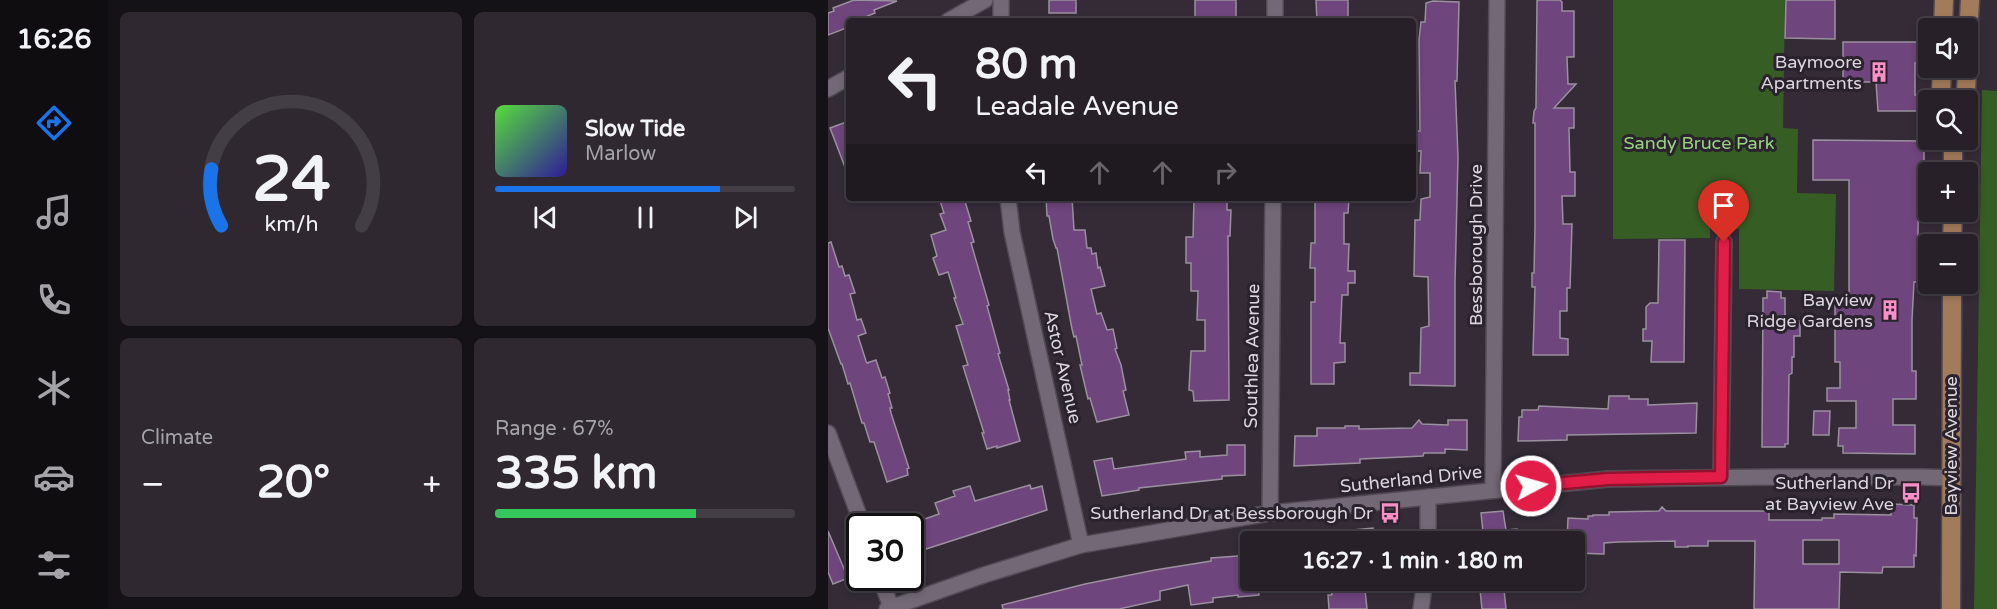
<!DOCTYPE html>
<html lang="en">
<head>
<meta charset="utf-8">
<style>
  body { margin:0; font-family:"Varela Round",sans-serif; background:#2f2831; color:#f1f3f6; height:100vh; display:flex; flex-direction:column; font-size:22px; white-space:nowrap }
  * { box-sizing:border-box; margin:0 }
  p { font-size:20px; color:#a4a3a8 }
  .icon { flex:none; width:33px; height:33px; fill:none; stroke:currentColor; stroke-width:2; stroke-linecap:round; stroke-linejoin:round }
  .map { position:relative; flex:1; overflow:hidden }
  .sheet { display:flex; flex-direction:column; gap:12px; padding:12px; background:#151217; width:720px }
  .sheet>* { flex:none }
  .banner { position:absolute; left:18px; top:18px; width:570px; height:183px; border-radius:6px; box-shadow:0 3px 9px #0003,0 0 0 2px #433e46; background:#272029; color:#f1f3f6; overflow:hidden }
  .buttons { position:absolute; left:1090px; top:18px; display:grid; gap:12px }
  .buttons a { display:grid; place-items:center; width:60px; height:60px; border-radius:6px; background:#272029; box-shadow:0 3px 9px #0003,0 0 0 2px #433e46; font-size:30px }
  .speed { position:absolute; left:18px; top:513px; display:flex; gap:12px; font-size:30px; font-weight:700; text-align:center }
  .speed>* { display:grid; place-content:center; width:78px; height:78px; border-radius:50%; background:#272029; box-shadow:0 3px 9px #0003,0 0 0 2px #433e46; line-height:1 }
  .speed .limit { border:3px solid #111; border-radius:9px; background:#fff; color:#111 }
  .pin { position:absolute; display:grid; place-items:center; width:51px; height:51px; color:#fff; margin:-62px -26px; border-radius:50% 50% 50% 0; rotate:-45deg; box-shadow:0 0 6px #0007 }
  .pin .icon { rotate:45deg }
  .me { position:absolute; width:66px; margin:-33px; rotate:84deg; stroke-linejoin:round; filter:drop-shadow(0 0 4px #0008) }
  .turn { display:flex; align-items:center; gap:21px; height:126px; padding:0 30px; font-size:27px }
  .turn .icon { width:78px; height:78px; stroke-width:2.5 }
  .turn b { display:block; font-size:42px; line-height:51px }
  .lanes { display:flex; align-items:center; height:57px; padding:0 30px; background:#0003; justify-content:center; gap:30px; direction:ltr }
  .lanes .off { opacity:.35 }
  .big { font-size:45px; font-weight:800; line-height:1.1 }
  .sheet .widget { flex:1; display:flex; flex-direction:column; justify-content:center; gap:9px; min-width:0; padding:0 21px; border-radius:9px; background:#2f2831 }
  .sheet .dial { align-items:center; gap:0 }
  .dial svg { height:156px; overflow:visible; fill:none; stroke:#433e46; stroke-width:7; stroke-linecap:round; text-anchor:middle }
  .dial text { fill:#f1f3f6; stroke:none }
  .song { display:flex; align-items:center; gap:18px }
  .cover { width:72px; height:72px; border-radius:9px; background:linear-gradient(135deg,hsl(110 70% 55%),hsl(250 70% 35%)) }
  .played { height:6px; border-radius:3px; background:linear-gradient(90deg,#1a73e8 75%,#433e46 75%) }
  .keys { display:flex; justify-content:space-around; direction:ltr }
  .heat { display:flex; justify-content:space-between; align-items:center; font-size:33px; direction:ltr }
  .charge { height:9px; border-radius:4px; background:linear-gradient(90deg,#34c759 67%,#433e46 0) }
  .sheet .tiles { flex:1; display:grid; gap:12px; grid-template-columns:repeat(2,1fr) }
  .trip { position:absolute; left:412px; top:531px; width:345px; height:60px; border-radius:6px; background:#272029; box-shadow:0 3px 9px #0003,0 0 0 2px #433e46; font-weight:800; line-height:60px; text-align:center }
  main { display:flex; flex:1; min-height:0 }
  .tabs { display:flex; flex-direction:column; width:108px; justify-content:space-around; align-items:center; background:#100d10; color:#a4a3a8 }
  .tabs .icon { width:42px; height:42px }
  .tabs .selected { color:#1a73e8 }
  .tabs b { font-size:27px; color:#f1f3f6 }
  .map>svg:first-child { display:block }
  .green { fill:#365d24 }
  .building { fill:#6e457d; stroke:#9a909e; stroke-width:1.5; fill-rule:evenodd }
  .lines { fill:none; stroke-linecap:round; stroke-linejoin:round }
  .minor-casing { stroke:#514a53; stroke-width:18 }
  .major-casing { stroke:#514a53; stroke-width:21 }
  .minor { stroke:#736976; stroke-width:15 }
  .major { stroke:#a27b5a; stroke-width:18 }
  .route-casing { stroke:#92132f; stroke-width:15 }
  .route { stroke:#e11d48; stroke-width:10 }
  .labels { text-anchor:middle; stroke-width:6; stroke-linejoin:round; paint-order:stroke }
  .poi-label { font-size:18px; fill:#dbd5dd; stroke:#2a222d; text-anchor:end }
  .park-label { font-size:18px; fill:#98d480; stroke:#2a222d }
  .street-label { font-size:18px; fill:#dbd5dd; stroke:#2a222d }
</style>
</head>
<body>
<main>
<nav class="tabs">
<b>16:26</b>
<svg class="icon selected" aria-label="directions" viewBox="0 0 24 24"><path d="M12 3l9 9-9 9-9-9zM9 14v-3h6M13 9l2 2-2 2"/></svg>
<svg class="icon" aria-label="music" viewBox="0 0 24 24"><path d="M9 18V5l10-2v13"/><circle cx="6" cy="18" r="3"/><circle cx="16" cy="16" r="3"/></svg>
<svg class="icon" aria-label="phone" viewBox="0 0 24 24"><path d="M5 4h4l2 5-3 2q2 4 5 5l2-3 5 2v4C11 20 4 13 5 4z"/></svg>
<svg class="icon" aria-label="climate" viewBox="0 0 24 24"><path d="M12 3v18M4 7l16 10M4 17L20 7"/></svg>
<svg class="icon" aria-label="car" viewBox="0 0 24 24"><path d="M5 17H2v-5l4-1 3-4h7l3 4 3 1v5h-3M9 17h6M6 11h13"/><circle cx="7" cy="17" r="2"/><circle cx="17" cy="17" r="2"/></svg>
<svg class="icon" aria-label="filters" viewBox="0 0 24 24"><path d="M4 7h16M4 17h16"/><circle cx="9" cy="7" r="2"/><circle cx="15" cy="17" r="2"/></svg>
</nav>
<section class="sheet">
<div class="tiles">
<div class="widget dial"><svg viewBox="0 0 100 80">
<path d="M14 69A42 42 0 1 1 86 69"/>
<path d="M14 69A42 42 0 0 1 9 40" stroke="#1a73e8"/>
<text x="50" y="56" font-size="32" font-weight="700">24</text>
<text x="50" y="72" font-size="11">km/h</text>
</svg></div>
<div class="widget">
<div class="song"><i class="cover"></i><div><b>Slow Tide</b><p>Marlow</p></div></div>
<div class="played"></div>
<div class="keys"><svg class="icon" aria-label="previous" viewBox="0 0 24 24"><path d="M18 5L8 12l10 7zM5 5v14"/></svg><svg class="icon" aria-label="pause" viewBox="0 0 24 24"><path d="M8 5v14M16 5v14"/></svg><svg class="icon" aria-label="next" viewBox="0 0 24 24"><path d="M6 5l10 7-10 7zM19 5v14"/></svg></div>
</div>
<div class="widget"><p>Climate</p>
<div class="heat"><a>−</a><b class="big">20°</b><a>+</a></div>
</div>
<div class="widget"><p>Range · 67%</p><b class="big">335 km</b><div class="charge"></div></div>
</div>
</section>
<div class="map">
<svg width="1169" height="609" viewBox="0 0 1169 609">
  <rect width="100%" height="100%" fill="#342b37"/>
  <g class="green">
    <polygon points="785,0 957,0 955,128 970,129 969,193 1008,194 1006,291 911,289 911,229 882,228 882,238 785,239"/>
    <polygon points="1154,90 1169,91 1169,609 1146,609"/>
  </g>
  <g class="building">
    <polygon points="26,0 69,1 46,10 47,13 27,21 21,21 21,27 0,35 0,13 6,11 5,8"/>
    <rect x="221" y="0" width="27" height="13"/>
    <polygon points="367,0 408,0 408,18 404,18 403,21 367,21"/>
    <polygon points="488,0 520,0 520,21 489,21"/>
    <polygon points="709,0 732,0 734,2 734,11 746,11 746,57 739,57 740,84 748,84 726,108 746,108 746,128 741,128 742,172 747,172 747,196 734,196 735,224 744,224 742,288 739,288 739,311 732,311 732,338 740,339 740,355 705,355 707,287 704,287 704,273 706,273 707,226 707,123 705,123 706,111 708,108"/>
    <polygon points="958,0 1007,0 1007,39 957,38"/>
    <polygon points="605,1 631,2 629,81 627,81 630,157 627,283 627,386 582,385 582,373 592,373 593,328 601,326 600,277 586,276 587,220 592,220 593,199 602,197 602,173 592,173 593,151 588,151 588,131 592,131 591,40 593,22 597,22 598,3"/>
    <polygon points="1015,42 1091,42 1091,63 1087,63 1087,95 1090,95 1090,111 1050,111 1048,82 1015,82"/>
    <polygon points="21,121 21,175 20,175 2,128"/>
    <polygon points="985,140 1096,141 1096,180 1091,180 1089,282 1086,282 1084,320 1084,371 1088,371 1088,399 1065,399 1065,425 1087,425 1087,454 1015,453 1015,446 1010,446 1011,428 1028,428 1028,401 999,401 999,388 1012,388 1012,362 1007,362 1007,297 1021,297 1021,180 985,180"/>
    <polygon points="111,198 136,198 143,221 140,222 146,242 143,243 161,305 159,306 172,353 170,354 181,390 180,390 182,400 181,400 192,441 169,448 169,446 159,449 154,433 156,433 135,366 140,365 128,326 135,324 126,298 128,298 120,272 111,275 105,258 109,256 103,235 118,230 112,214 116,213"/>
    <polygon points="218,198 244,198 246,230 257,230 259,248 263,248 264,254 268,253 270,268 272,267 277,286 263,289 269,314 273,313 279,330 285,329 289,348 287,349 293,365 298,390 295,391 301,415 269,422 262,398 260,399 252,365 254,365 248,336 246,337 244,329 229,248 228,248 225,239 221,216 219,216"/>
    <polygon points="366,198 399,198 399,210 403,210 402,236 400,236 401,400 366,401 365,391 361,390 363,351 377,351 377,320 369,320 370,291 363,291 363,263 358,263 358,237 365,237"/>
    <polygon points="487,198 521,198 520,213 516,213 516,244 521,244 520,271 527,271 527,283 520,283 520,295 514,295 512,343 517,343 517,362 506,363 506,384 483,384 483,302 487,302 487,268 482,268 483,243 487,243"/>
    <polygon points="831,240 857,240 856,362 823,362 824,341 815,341 815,329 818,329 818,307 822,303 830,303"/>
    <polygon points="3,242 11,267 14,266 17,276 21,275 27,293 22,294 29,320 33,319 38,333 30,336 38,361 39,363 48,360 54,378 57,377 62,393 60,394 64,408 62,408 63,413 81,468 79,469 80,475 59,482 46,442 42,442 36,423 34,423 22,383 20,384 14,364 13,364 0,328 0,243"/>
    <polygon points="939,291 953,292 953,298 957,298 957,321 972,321 972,336 966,336 966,357 964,357 964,373 961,375 960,444 957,444 957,447 934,447 935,298 939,298"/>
    <polygon points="781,396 801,396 801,399 820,399 820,405 869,403 868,433 739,435 739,440 690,441 691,417 694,417 694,410 710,410 711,406 780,409"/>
    <polygon points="986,411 1002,411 1001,435 985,435"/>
    <polygon points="591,420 594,424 620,425 620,420 639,420 639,450 617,449 617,453 596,453 595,456 532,459 532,463 466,466 467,436 489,436 489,428 517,428 517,426 531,426 531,429 584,428"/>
    <polygon points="399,445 417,445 417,475 394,476 394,479 311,488 311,490 274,496 266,461 284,458 286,469 358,459 357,452 372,451 372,457 399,455"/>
    <polygon points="202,485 203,489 214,486 219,510 98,549 94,539 82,543 82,524 111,514 107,503 127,496 125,491 142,486 147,501"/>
    <path d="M1063,504l23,1v13h3l-1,38 -2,-1v12h-31l-1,6 -42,-1 -1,37h-85l1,-68h-47v5h-20v1h-13v-6l-57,1 -14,1v11l-29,-1v-11h-8l1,-24 20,1v-3h5v-1h16v-3l50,-1 3,-4 4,4h103v9h53v-2h12v-4l57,1zM975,540h36v24h-36z"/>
    <polygon points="675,511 678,530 689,529 690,542 651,542 650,533 655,532 653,513"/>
    <polygon points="545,528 546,542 494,542 494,533"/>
    <polygon points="0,531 20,578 5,584 0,572"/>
    <polygon points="423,555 423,580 429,580 431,595 410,597 410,595 385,598 385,602 363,605 360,585 332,591 332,600 291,609 175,609 174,605 257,584 327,570 383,561 383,558"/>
    <polygon points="502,580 536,580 539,609 501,609 500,595 504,595"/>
    <polygon points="651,580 675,580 678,609 654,609"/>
  </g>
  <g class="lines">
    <g class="minor-casing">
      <g id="minor">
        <polyline points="173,0 173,21"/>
        <polyline points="120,21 157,0"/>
        <polyline points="447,21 447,0"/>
        <polyline points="0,89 21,77"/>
        <polyline points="180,198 184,232 253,545"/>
        <polyline points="0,433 35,526"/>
        <polyline points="893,477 896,242"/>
        <polyline points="665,490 669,0"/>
        <polyline points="442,513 445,198"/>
        <polyline points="600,542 600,497"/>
        <polyline points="52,578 64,609"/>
        <polyline points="59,609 156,575 253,545 442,513 780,479 946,477 1096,477 1124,478"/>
        <polyline points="593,609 597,580"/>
      </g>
    </g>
    <g class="major-casing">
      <g id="major">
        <polyline points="1115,28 1116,0"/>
        <polyline points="1140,38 1142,0"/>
        <polyline points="1114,68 1113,93 1115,100"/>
        <polyline points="1136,100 1138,92 1139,68"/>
        <polyline points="1125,172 1125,140"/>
        <polyline points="1124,244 1125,212"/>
        <polyline points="1123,609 1124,284"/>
      </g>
    </g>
    <use href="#minor" class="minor"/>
    <use href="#major" class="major"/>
  </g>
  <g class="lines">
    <g class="route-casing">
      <polyline id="route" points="703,486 780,479 893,477 896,242"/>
    </g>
    <use href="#route" class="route"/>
  </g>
  <defs>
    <g id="building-bare" transform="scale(1.62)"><path d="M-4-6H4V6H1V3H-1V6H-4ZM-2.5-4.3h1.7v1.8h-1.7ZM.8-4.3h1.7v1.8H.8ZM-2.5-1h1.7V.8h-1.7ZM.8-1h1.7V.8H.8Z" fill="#fa8fc7" stroke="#2a222d" stroke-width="2.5" paint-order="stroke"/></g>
    <g id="bus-bare" transform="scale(1.62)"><path d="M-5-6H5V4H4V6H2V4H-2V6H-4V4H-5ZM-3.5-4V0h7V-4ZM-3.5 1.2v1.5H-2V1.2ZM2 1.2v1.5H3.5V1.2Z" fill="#fa8fc7" stroke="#2a222d" stroke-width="2.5" paint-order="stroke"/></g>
  </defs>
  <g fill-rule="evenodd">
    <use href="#building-bare" x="1051" y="72"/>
    <use href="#building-bare" x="1062" y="310"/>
    <use href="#bus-bare" x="1083" y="493"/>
    <use href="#bus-bare" x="562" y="513"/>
  </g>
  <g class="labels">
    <g class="poi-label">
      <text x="1034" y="68">Baymoore<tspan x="1034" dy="21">Apartments</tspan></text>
      <text x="1045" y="306">Bayview<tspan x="1045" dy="21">Ridge Gardens</tspan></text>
      <text x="1066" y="489">Sutherland Dr<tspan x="1066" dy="21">at Bayview Ave</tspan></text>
      <text x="545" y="519">Sutherland Dr at Bessborough Dr</text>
    </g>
    <g class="park-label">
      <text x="871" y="149">Sandy Bruce Park</text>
    </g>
    <g class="street-label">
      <text transform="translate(648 245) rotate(-90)" y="6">Bessborough Drive</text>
      <text transform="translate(424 356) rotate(-89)" y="6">Southlea Avenue</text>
      <text transform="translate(235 367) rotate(77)" y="6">Astor Avenue</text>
      <text transform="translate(1123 446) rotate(-90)" y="6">Bayview Avenue</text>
      <text transform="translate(583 479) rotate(-6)" y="6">Sutherland Drive</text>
    </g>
  </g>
</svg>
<div class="buttons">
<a><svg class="icon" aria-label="sound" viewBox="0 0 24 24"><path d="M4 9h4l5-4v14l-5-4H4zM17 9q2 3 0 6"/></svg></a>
<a><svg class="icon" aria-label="search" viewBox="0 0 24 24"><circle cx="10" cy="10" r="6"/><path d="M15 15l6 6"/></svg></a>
<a>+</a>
<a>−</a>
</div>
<div class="speed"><div class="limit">30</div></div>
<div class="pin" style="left:896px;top:242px;background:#d93025"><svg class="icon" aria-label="arrive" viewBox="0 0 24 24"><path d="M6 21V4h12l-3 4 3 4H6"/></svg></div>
<svg class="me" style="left:703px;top:486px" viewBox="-20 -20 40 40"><circle r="17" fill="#e11d48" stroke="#fff" stroke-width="3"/><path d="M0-11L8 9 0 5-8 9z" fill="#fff"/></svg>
<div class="trip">16:27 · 1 min · 180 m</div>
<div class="banner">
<div class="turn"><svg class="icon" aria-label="left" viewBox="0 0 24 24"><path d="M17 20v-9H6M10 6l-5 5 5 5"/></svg><div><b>80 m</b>Leadale Avenue</div></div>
<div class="lanes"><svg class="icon" aria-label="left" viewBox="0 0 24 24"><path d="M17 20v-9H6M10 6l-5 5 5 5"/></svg><svg class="icon off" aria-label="ahead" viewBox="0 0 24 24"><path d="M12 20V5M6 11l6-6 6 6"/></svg><svg class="icon off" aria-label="ahead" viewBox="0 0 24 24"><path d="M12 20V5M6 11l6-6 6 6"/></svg><svg class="icon off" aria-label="right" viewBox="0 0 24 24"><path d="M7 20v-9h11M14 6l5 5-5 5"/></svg></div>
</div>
</div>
</main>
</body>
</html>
